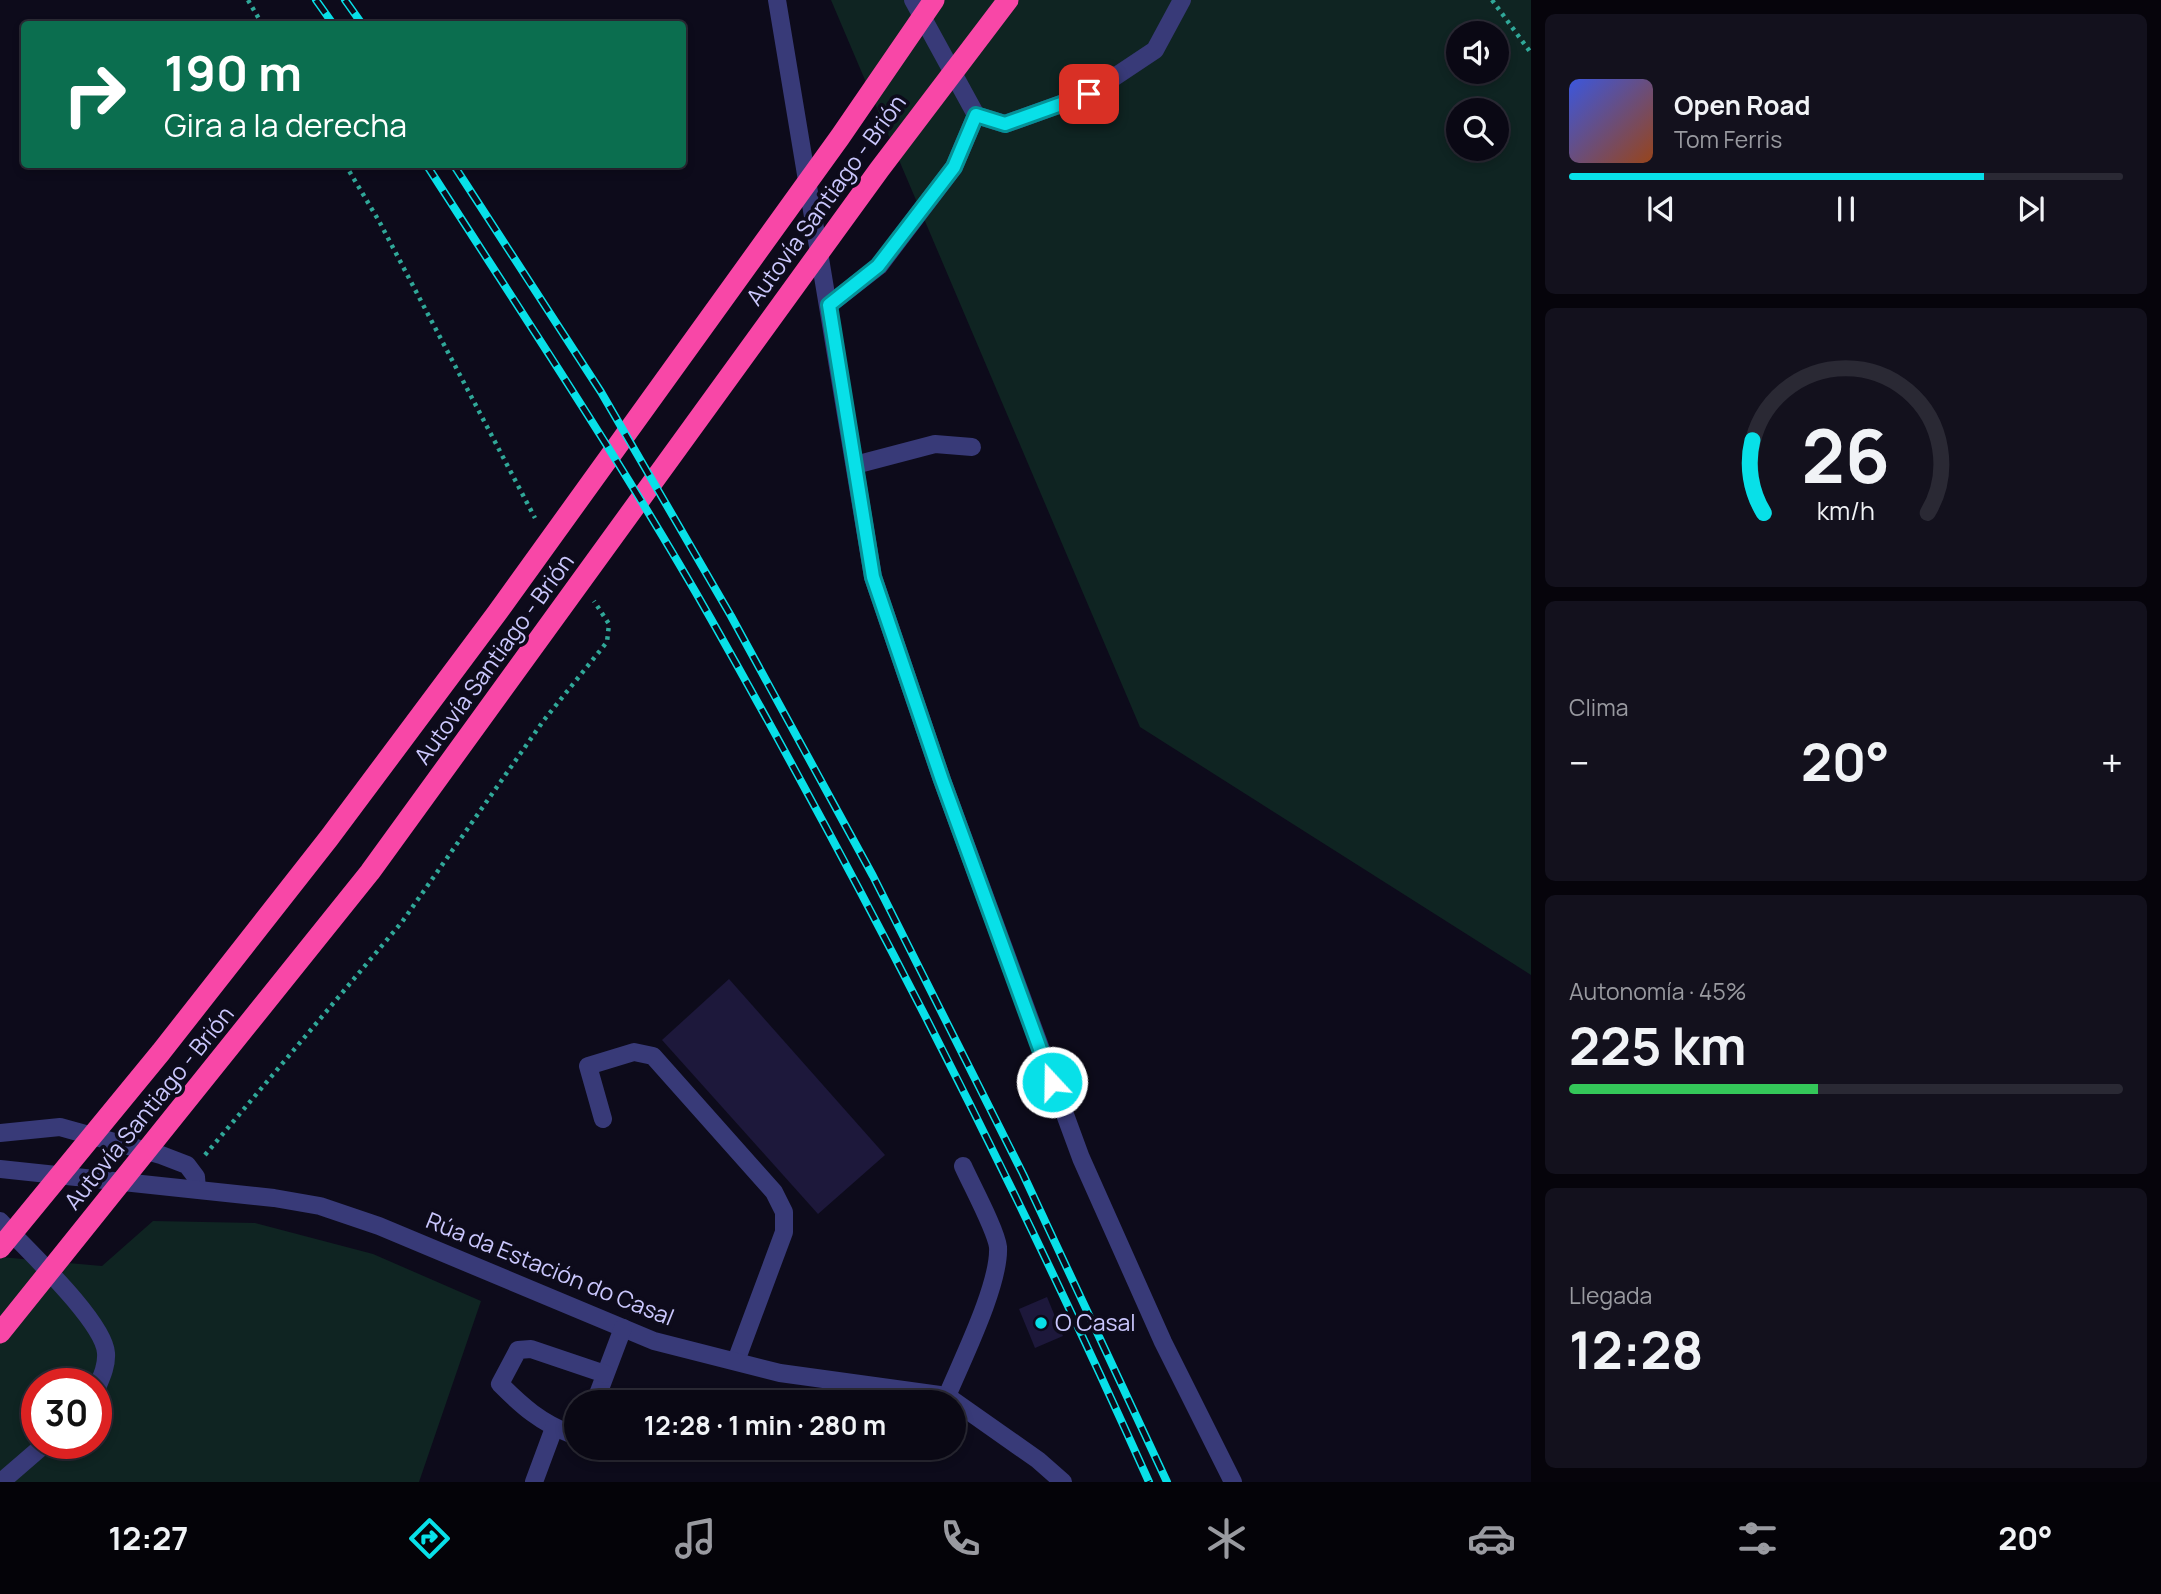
<!DOCTYPE html>
<html lang="es">
<head>
<meta charset="utf-8">
<style>
  body { margin:0; font-family:Manrope,sans-serif; background:#13111d; color:#f1f3f6; height:100vh; display:flex; flex-direction:column; font-size:26px; white-space:nowrap }
  * { box-sizing:border-box; margin:0 }
  p { font-size:23px; color:#999aa0 }
  .icon { flex:none; width:38px; height:38px; fill:none; stroke:currentColor; stroke-width:2; stroke-linecap:round; stroke-linejoin:round }
  .map { position:relative; flex:1; overflow:hidden }
  .side { display:flex; flex-direction:column; gap:14px; padding:14px; background:#06040b; width:630px }
  .side>* { flex:none }
  .guide { position:absolute; left:21px; top:21px; width:665px; height:147px; border-radius:7px; box-shadow:0 4px 10px #0003,0 0 0 2px #2a2934; background:#0b6e4f; color:#fff; overflow:hidden }
  .buttons { position:absolute; left:1446px; top:21px; display:grid; gap:14px }
  .buttons a { display:grid; place-items:center; width:63px; height:63px; border-radius:50%; background:#0a0814; box-shadow:0 4px 10px #0003,0 0 0 2px #2a2934; font-size:35px }
  .speed { position:absolute; left:21px; top:1368px; display:flex; gap:14px; font-size:35px; font-weight:700; text-align:center }
  .speed>* { display:grid; place-content:center; width:91px; height:91px; border-radius:50%; background:#0a0814; box-shadow:0 4px 10px #0003,0 0 0 2px #2a2934; line-height:1 }
  .speed .limit { border:10px solid #d22; background:#fff; color:#111 }
  .pin { position:absolute; display:grid; place-items:center; width:60px; height:60px; color:#fff; margin:-30px; border-radius:14px; box-shadow:0 4px 10px #0006 }
  .me { position:absolute; width:77px; margin:-38px; rotate:339deg; stroke-linejoin:round; filter:drop-shadow(0 0 5px #0008) }
  .turn { display:flex; align-items:center; gap:24px; height:147px; padding:0 28px; font-size:32px }
  .turn .icon { width:91px; height:91px; stroke-width:2.5 }
  .turn b { display:block; font-size:49px; line-height:60px }
  .big { font-size:52px; font-weight:700; line-height:1.1 }
  .side .widget { flex:1; display:flex; flex-direction:column; justify-content:center; gap:10px; min-width:0; padding:0 24px; border-radius:10px; background:#13111d }
  .side .dial { align-items:center; gap:0 }
  .dial svg { height:182px; overflow:visible; fill:none; stroke:#2a2934; stroke-width:7; stroke-linecap:round; text-anchor:middle }
  .dial text { fill:#f1f3f6; stroke:none }
  .song { display:flex; align-items:center; gap:21px }
  .cover { width:84px; height:84px; border-radius:10px; background:linear-gradient(135deg,hsl(230 70% 55%),hsl(20 70% 35%)) }
  .played { height:7px; border-radius:4px; background:linear-gradient(90deg,#08e0e8 75%,#2a2934 75%) }
  .keys { display:flex; justify-content:space-around; direction:ltr }
  .heat { display:flex; justify-content:space-between; align-items:center; font-size:38px; direction:ltr }
  .charge { height:10px; border-radius:5px; background:linear-gradient(90deg,#34c759 45%,#2a2934 0) }
  .trip { position:absolute; left:564px; top:1390px; width:402px; height:70px; border-radius:35px; background:#0a0814; box-shadow:0 4px 10px #0003,0 0 0 2px #2a2934; font-weight:700; line-height:70px; text-align:center }
  .menu { display:flex; height:112px; justify-content:space-around; align-items:center; background:#040308; color:#999aa0 }
  .menu .icon { width:49px; height:49px }
  .menu .active { color:#08e0e8 }
  .menu b { font-size:32px; color:#f1f3f6 }
  main { display:flex; flex:1; min-height:0 }
  .map>svg:first-child { display:block }
  .green { fill:#0f2422; fill-rule:evenodd }
  .building { fill:#1d183b }
  .lines { fill:none; stroke-linecap:round; stroke-linejoin:round }
  .path { stroke:#30a899; stroke-width:4.5; stroke-dasharray:3.5 5; stroke-linecap:butt }
  .minor { stroke:#383a78; stroke-width:18 }
  .highway { stroke:#f847a7; stroke-width:21 }
  .rail-casing { stroke:#08e0e8; stroke-width:8 }
  .rail { stroke:#0d0b1b; stroke-width:5; stroke-dasharray:16; stroke-linecap:butt }
  .route-casing { stroke:#059297; stroke-width:18 }
  .route { stroke:#08e0e8; stroke-width:12 }
  .poi-dot { fill:#08e0e8; stroke:#0d0b1b; stroke-width:2.5 }
  .labels { text-anchor:middle; stroke-width:7; stroke-linejoin:round; paint-order:stroke }
  .street-label { font-size:23px; fill:#cac7fd; stroke:#0d0b1b }
  .poi-label { font-size:23px; fill:#cac7fd; stroke:#0d0b1b; text-anchor:start }
</style>
</head>
<body>
<main>
<div class="map">
<svg width="1531" height="1482" viewBox="0 0 1531 1482">
  <rect width="100%" height="100%" fill="#0d0b1b"/>
  <g class="green">
    <path d="M831,0h700v975l-391,-248zM1458,33h38v39h-38zM1458,110h38v39h-38z"/>
    <path d="M153,1221l102,2 118,31 108,47 -62,181h-419v-225l102,9zM37,1384h59v60h-59z"/>
  </g>
  <g class="building">
    <polygon points="729,979 885,1155 818,1214 662,1040"/>
    <polygon points="1047,1297 1063,1336 1035,1348 1019,1309"/>
  </g>
  <g class="lines">
    <g class="path">
      <polyline points="248,0 262,24"/>
      <polyline points="1492,0 1531,53"/>
      <polyline points="345,164 379,221 535,518"/>
      <polyline points="205,1155 402,922 544,720 607,642 609,624 594,601"/>
    </g>
    <g class="minor">
      <polyline points="777,0 873,577 942,780 1081,1158 1163,1342 1233,1482"/>
      <polyline points="913,0 976,115 1005,124 1089,94 1155,50 1182,0"/>
      <polyline points="829,305 879,266 954,167 976,115"/>
      <polyline points="855,465 935,444 972,447"/>
      <polyline points="603,1119 588,1066 634,1052 653,1056 774,1192 784,1212 784,1232 736,1361"/>
      <polyline points="0,1133 60,1127 161,1155 187,1165 196,1177 197,1189"/>
      <polyline points="0,1169 274,1198 320,1206 379,1226 654,1341 780,1373 947,1396 1038,1460 1063,1482"/>
      <path d="M0,1221c24,26 104,100 106,132 1,13 -5,25 -10,37"/>
      <path d="M947,1396c15,-36 53,-112 51,-149 -2,-17 -27,-63 -35,-81"/>
      <polyline points="595,1402 623,1328"/>
      <path d="M576,1432l-5,2c-30,-11 -49,-28 -71,-50l18,-34 13,-1 74,25"/>
      <polyline points="1,1482 45,1444"/>
      <polyline points="534,1482 554,1428"/>
    </g>
    <g class="highway">
      <polyline points="0,1248 161,1052 329,838 497,613 840,137 934,0"/>
      <polyline points="0,1333 370,872 879,170 1008,0"/>
    </g>
    <g class="rail-casing">
      <g id="rail">
        <polyline points="316,0 333,24"/>
        <polyline points="345,0 362,24"/>
        <path d="M426,164c97,151 197,300 285,455 159,281 306,568 438,863"/>
        <polyline points="453,164 601,392 731,616 873,876 1023,1174 1167,1482"/>
      </g>
    </g>
    <use href="#rail" class="rail"/>
  </g>
  <g class="lines">
    <g class="route-casing">
      <polyline id="route" points="1052,1082 942,780 873,577 829,305 878,266 954,167 976,115 1005,124 1089,94"/>
    </g>
    <use href="#route" class="route"/>
  </g>
  <circle class="poi-dot" cx="1041" cy="1323" r="7"/>
  <g class="labels">
    <g class="street-label">
      <text transform="translate(826 200) rotate(-54)" y="8">Autovía Santiago - Brión</text>
      <text transform="translate(494 659) rotate(-54)" y="8">Autovía Santiago - Brión</text>
      <text transform="translate(149 1108) rotate(-51)" y="8">Autovía Santiago - Brión</text>
      <text transform="translate(550 1269) rotate(22)" y="8">Rúa da Estación do Casal</text>
    </g>
    <g class="poi-label">
      <text x="1055" y="1331">O Casal</text>
    </g>
  </g>
</svg>
<div class="buttons">
<a><svg class="icon" aria-label="sound" viewBox="0 0 24 24"><path d="M4 9h4l5-4v14l-5-4H4zM17 9q2 3 0 6"/></svg></a>
<a><svg class="icon" aria-label="search" viewBox="0 0 24 24"><circle cx="10" cy="10" r="6"/><path d="M15 15l6 6"/></svg></a>
</div>
<div class="speed"><div class="limit">30</div></div>
<div class="pin" style="left:1089px;top:94px;background:#d93025"><svg class="icon" aria-label="arrive" viewBox="0 0 24 24"><path d="M6 21V4h12l-3 4 3 4H6"/></svg></div>
<svg class="me" style="left:1052px;top:1082px" viewBox="-20 -20 40 40"><circle r="17" fill="#08e0e8" stroke="#fff" stroke-width="3"/><path d="M0-11L8 9 0 5-8 9z" fill="#fff"/></svg>
<div class="trip">12:28 · 1 min · 280 m</div>
<div class="guide">
<div class="turn"><svg class="icon" aria-label="right" viewBox="0 0 24 24"><path d="M7 20v-9h11M14 6l5 5-5 5"/></svg><div><b>190 m</b>Gira a la derecha</div></div>
</div>
</div>
<section class="side">
<div class="widget">
<div class="song"><i class="cover"></i><div><b>Open Road</b><p>Tom Ferris</p></div></div>
<div class="played"></div>
<div class="keys"><svg class="icon" aria-label="previous" viewBox="0 0 24 24"><path d="M18 5L8 12l10 7zM5 5v14"/></svg><svg class="icon" aria-label="pause" viewBox="0 0 24 24"><path d="M8 5v14M16 5v14"/></svg><svg class="icon" aria-label="next" viewBox="0 0 24 24"><path d="M6 5l10 7-10 7zM19 5v14"/></svg></div>
</div>
<div class="widget dial"><svg viewBox="0 0 100 80">
<path d="M14 69A42 42 0 1 1 86 69"/>
<path d="M14 69A42 42 0 0 1 9 37" stroke="#08e0e8"/>
<text x="50" y="56" font-size="32" font-weight="700">26</text>
<text x="50" y="72" font-size="11">km/h</text>
</svg></div>
<div class="widget"><p>Clima</p>
<div class="heat"><a>−</a><b class="big">20°</b><a>+</a></div>
</div>
<div class="widget"><p>Autonomía · 45%</p><b class="big">225 km</b><div class="charge"></div></div>
<div class="widget"><p>Llegada</p><b class="big">12:28</b></div>
</section>
</main>
<nav class="menu">
<b>12:27</b>
<svg class="icon active" aria-label="directions" viewBox="0 0 24 24"><path d="M12 3l9 9-9 9-9-9zM9 14v-3h6M13 9l2 2-2 2"/></svg>
<svg class="icon" aria-label="music" viewBox="0 0 24 24"><path d="M9 18V5l10-2v13"/><circle cx="6" cy="18" r="3"/><circle cx="16" cy="16" r="3"/></svg>
<svg class="icon" aria-label="phone" viewBox="0 0 24 24"><path d="M5 4h4l2 5-3 2q2 4 5 5l2-3 5 2v4C11 20 4 13 5 4z"/></svg>
<svg class="icon" aria-label="climate" viewBox="0 0 24 24"><path d="M12 3v18M4 7l16 10M4 17L20 7"/></svg>
<svg class="icon" aria-label="car" viewBox="0 0 24 24"><path d="M5 17H2v-5l4-1 3-4h7l3 4 3 1v5h-3M9 17h6M6 11h13"/><circle cx="7" cy="17" r="2"/><circle cx="17" cy="17" r="2"/></svg>
<svg class="icon" aria-label="filters" viewBox="0 0 24 24"><path d="M4 7h16M4 17h16"/><circle cx="9" cy="7" r="2"/><circle cx="15" cy="17" r="2"/></svg>
<b>20°</b>
</nav>
</body>
</html>
